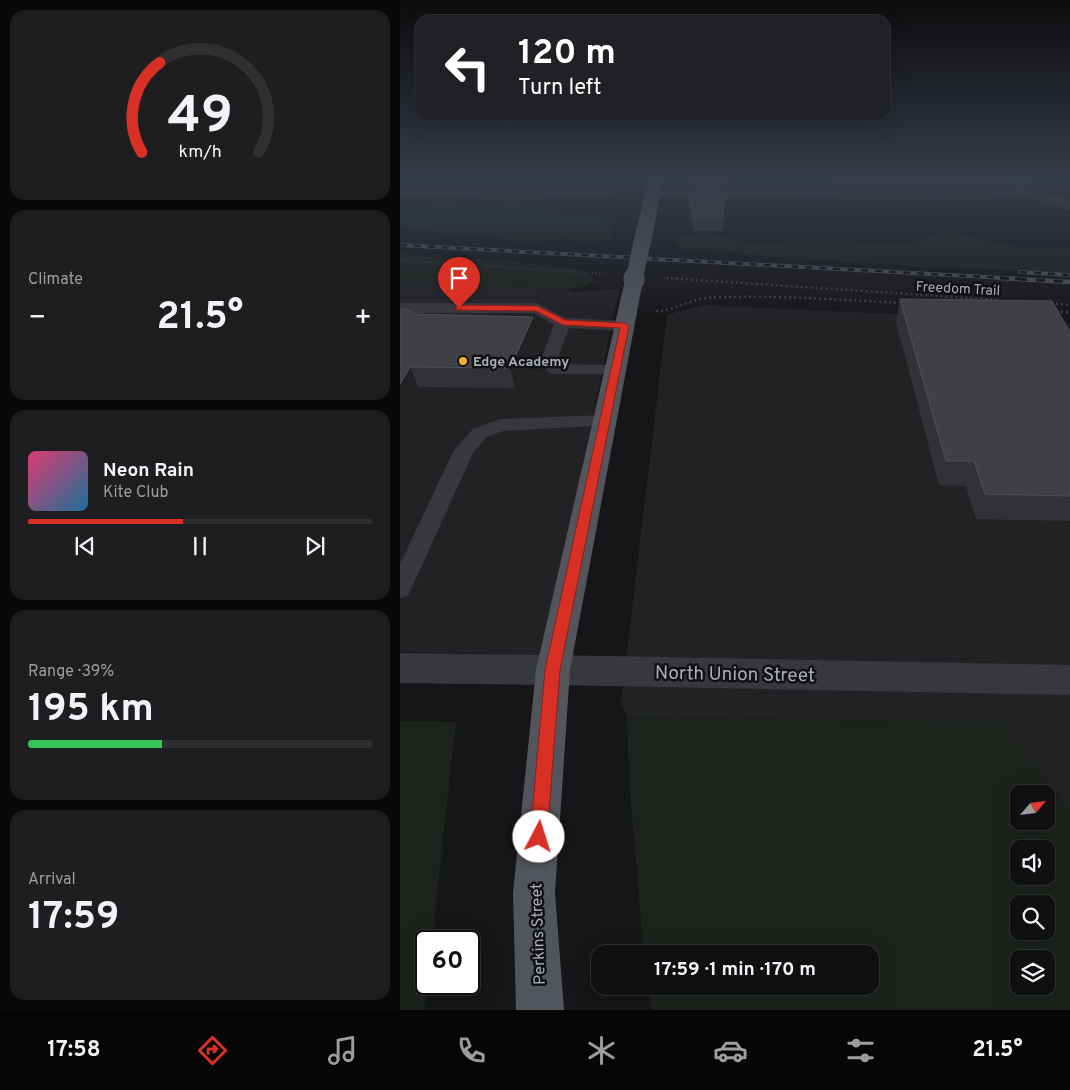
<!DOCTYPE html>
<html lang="en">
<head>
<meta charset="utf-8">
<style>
  body { margin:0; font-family:Overpass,sans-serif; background:#1e1e20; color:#f1f3f6; height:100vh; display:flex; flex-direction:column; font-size:19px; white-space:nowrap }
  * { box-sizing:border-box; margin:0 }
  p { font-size:16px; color:#9c9d9f }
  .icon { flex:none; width:28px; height:28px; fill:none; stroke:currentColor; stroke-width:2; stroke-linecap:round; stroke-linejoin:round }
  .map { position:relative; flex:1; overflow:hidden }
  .side { display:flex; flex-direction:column; gap:10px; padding:10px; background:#09090a; width:400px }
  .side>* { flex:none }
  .top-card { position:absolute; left:15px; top:15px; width:475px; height:105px; border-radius:15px; box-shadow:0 5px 20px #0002,0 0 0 1px #303032; background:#202124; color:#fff; overflow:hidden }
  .needle { width:32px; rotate:62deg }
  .fabs { position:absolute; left:610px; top:785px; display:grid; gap:10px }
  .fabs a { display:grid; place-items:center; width:45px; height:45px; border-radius:10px; background:#101012; box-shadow:0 5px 20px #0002,0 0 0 1px #303032; font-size:25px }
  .speed { position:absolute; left:15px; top:930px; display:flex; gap:10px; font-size:25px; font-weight:700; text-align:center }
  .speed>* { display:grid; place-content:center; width:65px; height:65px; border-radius:50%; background:#101012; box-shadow:0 5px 20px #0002,0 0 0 1px #303032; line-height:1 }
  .speed .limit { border:2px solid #111; border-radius:8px; background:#fff; color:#111 }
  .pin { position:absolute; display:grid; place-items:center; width:42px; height:42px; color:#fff; margin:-51px -21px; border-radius:50% 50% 50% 0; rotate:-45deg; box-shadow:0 0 5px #0007 }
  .pin .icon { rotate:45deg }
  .me { position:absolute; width:55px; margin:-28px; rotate:5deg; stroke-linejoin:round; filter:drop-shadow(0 0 4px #0008) }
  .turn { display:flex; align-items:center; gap:18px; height:105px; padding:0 20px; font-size:22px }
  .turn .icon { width:65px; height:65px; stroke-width:2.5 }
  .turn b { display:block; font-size:35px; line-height:42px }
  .big { font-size:38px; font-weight:700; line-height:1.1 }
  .side .card { flex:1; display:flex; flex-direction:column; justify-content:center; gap:8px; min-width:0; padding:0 18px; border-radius:15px; background:#1e1e20 }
  .side .dial { align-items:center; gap:0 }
  .dial svg { height:130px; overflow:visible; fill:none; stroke:#303032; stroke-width:7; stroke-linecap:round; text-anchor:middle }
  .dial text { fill:#f1f3f6; stroke:none }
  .song { display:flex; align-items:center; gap:15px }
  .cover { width:60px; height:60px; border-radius:8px; background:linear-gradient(135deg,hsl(340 70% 55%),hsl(200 70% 35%)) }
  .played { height:5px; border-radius:2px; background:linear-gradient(90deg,#d93025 45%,#303032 45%) }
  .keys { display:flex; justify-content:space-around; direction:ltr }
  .heat { display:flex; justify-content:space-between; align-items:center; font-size:28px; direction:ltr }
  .charge { height:8px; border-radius:4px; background:linear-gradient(90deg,#34c759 39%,#303032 0) }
  .trip { position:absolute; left:191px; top:945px; width:288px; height:50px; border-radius:15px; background:#101012; box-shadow:0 5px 20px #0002,0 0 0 1px #303032; font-weight:700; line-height:50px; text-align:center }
  .dock { display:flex; height:80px; justify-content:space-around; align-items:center; background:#060607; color:#9c9d9f }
  .dock .icon { width:35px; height:35px }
  .dock .active { color:#d93025 }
  .dock b { font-size:22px; color:#f1f3f6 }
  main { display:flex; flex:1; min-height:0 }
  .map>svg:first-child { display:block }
  .built { fill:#222225 }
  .green { fill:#1c231d; fill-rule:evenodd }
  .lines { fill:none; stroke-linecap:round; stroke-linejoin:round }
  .path-far1 { stroke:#3d3f44; stroke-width:2; stroke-dasharray:1 2.5; stroke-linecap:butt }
  .path { stroke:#3d3f44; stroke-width:2.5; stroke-dasharray:2 3; stroke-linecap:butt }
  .service { fill:#37383d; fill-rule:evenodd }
  .minor { fill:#37383d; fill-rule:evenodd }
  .tertiary { fill:#37383d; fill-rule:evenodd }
  .primary { fill:#53555c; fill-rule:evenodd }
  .rail-far1-casing { stroke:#4a4c52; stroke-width:4 }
  .rail-casing { stroke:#4a4c52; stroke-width:4.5 }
  .rail-far1 { stroke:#111113; stroke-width:2.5; stroke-dasharray:7; stroke-linecap:butt }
  .rail { stroke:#111113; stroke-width:3; stroke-dasharray:9; stroke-linecap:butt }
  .primary-bridge-far1 { stroke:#53555c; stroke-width:17 }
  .primary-bridge { stroke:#53555c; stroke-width:21 }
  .wall { fill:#323236 }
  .shaded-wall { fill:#212124 }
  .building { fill:#3f3f44; stroke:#4f5156 }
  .route { fill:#d93025; stroke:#8d1f18 }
  .poi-dot { fill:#f2b134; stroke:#111113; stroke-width:2 }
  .labels { text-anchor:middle; stroke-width:5; stroke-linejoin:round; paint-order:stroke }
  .far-street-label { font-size:14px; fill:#a8adb8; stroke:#111113 }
  .far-poi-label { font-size:14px; font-weight:bold; fill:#a8adb8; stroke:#111113; text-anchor:start }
  .street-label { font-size:16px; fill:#a8adb8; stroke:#111113 }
  .near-street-label { font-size:19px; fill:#a8adb8; stroke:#111113 }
</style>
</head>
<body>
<main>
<section class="side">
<div class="card dial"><svg viewBox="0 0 100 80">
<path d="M14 69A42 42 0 1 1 86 69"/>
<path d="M14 69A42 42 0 0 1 25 14" stroke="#d93025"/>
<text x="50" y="56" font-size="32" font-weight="700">49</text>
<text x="50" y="72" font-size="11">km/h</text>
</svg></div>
<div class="card"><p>Climate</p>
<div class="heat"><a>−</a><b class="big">21.5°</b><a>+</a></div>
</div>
<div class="card">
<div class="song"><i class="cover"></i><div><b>Neon Rain</b><p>Kite Club</p></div></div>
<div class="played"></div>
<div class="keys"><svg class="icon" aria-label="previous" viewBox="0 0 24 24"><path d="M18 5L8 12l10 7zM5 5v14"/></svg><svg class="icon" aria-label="pause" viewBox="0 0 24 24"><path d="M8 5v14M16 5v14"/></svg><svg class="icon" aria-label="next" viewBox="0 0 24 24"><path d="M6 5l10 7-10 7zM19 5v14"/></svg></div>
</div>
<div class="card"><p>Range · 39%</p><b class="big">195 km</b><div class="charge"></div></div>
<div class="card"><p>Arrival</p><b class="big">17:59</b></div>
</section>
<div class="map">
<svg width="670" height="1010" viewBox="0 0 670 1010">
  <rect width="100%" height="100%" fill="#161618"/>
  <g class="built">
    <polygon points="435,180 607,180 621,190 438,192"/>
    <polygon points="0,283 164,289 174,292 219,289 144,655 0,652"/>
    <polygon points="304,305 645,321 670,324 670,810 600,723 227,716 221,702 267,315"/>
  </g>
  <g class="green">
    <polygon points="53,202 79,205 118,202 142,207 156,214 179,216 203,215 212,223 212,239 191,243 169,239 119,242 84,234 45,233 0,229 0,204"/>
    <polygon points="544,232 578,237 595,243 628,247 670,247 670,272 525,267 374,257 311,250 287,250 276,244 283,235 311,234 350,243 414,241 512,243 527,236"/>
    <path d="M0,253l32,4 75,4 54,6 24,3 10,10c-10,7 -20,9 -31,9l-164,-6z"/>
    <path d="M227,716l373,7 70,87v200h-418l-5,-24h223v-32h-226l-15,-173zM619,794h27v27h-27zM619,849h27v27h-27zM619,904h27v27h-27zM619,959h27v27h-27z"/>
    <polygon points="0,721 56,722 32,941 26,941 27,984 24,1010 0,1010"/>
  </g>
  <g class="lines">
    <g class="path-far1">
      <polyline points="0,260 205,274"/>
      <polyline points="264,278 285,279"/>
    </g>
    <g class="path">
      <polyline points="266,278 600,300"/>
      <polyline points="651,303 670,305"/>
      <path d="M256,311c19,0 31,-11 51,-13 64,-4 131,2 195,5"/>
      <polyline points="656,312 670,312"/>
    </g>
    <g class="service">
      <polygon points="0,303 137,303 166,318 225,321 231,323 233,326 231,329 225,331 169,328 157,361 160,364 215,365 221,366 224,370 221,374 155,374 149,373 140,362 154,325 134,313 0,313"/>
      <polygon points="205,415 212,417 214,421 212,425 103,431 87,437 73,453 8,596 0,598 0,564 54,450 73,429 100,419"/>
    </g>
    <g class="minor">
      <polygon points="609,180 624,180 636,190 670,200 670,210 630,198 549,200 252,197 247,195 244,192 247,189 252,187 549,190 616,189 611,184"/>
      <polygon points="0,186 111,190 205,187 210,189 213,192 210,195 205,197 111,200 0,196"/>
      <polygon points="153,655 670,665 670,695 153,685 141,680 136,670 141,660"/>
    </g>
    <polygon class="tertiary" points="0,653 153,655 165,660 170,670 165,680 153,685 0,683"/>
    <g class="primary">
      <polygon points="249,180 263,180 251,243 248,247 242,248 236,247 233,243"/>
      <polygon points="234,274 241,276 243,280 170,670 155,893 164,1010 116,1010 113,893 136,670 225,280 227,276"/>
    </g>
    <g class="rail-far1-casing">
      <g id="rail-far1">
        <polyline points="0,245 622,279"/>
        <polyline points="620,272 670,275"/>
      </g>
    </g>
    <g class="rail-casing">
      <polyline id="rail" points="600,278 670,282"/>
    </g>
    <use href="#rail-far1" class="rail-far1"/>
    <use href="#rail" class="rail"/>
    <polyline class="primary-bridge-far1" points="234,279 242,243"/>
    <polyline class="primary-bridge" points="234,280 234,278"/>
  </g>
  <g class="wall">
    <rect x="294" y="180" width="32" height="6"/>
    <polygon points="325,200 323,231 294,231 294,227 293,227 292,220 290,220 289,208"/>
    <polygon points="500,299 670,332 670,521 576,519 566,486 539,485 496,322"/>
    <polygon points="14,314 138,336 115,388 18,387 0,418"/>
  </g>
  <g class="shaded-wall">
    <polygon points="325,188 325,200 323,231 323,218"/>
    <polygon points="133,317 138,336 115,388 110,368"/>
    <polygon points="10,367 18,387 0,418 0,384"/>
  </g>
  <g class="building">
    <polygon points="292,187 325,188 323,218 294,218 294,214 292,214 293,208 289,208"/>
    <polygon points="500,299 652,301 670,332 670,496 585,494 574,461 546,461"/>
    <polygon points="0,309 7,309 14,314 133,317 110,368 10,367 0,384"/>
  </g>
  <linearGradient id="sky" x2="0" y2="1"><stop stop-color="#0c0c0d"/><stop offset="0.56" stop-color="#363c48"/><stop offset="1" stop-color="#363c48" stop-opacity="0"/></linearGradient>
  <rect width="670" height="321" fill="url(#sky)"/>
  <polygon class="route" points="59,305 137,306 165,320 225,323 229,326 160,670 147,837 145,843 139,845 133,843 130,837 145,670 220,328 163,325 136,311 56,310 56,306"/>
  <circle class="poi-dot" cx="63" cy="361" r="5"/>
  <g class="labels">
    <g class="far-street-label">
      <text transform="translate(558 288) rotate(3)" y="5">Freedom Trail</text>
    </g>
    <g class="far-poi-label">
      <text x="73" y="366">Edge Academy</text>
    </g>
    <g class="street-label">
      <text transform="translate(137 934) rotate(-92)" y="6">Perkins Street</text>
    </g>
    <g class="near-street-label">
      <text transform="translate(335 673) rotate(1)" y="7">North Union Street</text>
    </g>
  </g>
</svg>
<div class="fabs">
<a><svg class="needle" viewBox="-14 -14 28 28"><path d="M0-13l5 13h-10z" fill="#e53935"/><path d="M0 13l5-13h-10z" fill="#9c9d9f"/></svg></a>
<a><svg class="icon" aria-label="sound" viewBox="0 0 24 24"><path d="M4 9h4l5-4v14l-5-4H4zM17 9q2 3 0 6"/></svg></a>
<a><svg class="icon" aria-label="search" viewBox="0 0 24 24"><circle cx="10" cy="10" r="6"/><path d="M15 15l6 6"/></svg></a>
<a><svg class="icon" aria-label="layers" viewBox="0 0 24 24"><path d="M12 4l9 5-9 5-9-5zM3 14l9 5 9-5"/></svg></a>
</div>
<div class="speed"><div class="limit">60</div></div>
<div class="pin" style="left:59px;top:308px;background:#d93025"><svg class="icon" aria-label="arrive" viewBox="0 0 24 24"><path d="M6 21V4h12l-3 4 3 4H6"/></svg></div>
<svg class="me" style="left:139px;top:837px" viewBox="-20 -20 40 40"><circle r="19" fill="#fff"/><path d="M0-13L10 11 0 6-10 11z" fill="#d93025"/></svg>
<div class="trip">17:59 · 1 min · 170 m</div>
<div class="top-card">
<div class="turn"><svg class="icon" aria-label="left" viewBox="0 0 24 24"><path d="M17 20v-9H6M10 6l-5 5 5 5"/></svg><div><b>120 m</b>Turn left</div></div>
</div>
</div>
</main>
<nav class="dock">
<b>17:58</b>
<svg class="icon active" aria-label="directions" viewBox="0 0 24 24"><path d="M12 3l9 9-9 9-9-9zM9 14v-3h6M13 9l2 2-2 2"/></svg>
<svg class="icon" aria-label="music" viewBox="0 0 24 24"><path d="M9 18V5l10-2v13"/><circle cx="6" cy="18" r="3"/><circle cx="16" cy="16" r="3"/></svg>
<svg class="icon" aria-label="phone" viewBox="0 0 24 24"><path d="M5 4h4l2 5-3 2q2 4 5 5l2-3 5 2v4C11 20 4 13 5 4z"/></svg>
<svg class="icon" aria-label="climate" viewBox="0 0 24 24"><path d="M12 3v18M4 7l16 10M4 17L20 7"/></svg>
<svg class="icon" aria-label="car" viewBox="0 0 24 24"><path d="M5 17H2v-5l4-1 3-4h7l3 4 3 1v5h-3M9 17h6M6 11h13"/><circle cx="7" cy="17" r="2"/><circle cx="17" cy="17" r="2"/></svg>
<svg class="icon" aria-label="filters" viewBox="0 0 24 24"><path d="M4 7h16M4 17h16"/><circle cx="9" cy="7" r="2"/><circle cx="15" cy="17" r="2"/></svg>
<b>21.5°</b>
</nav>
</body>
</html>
